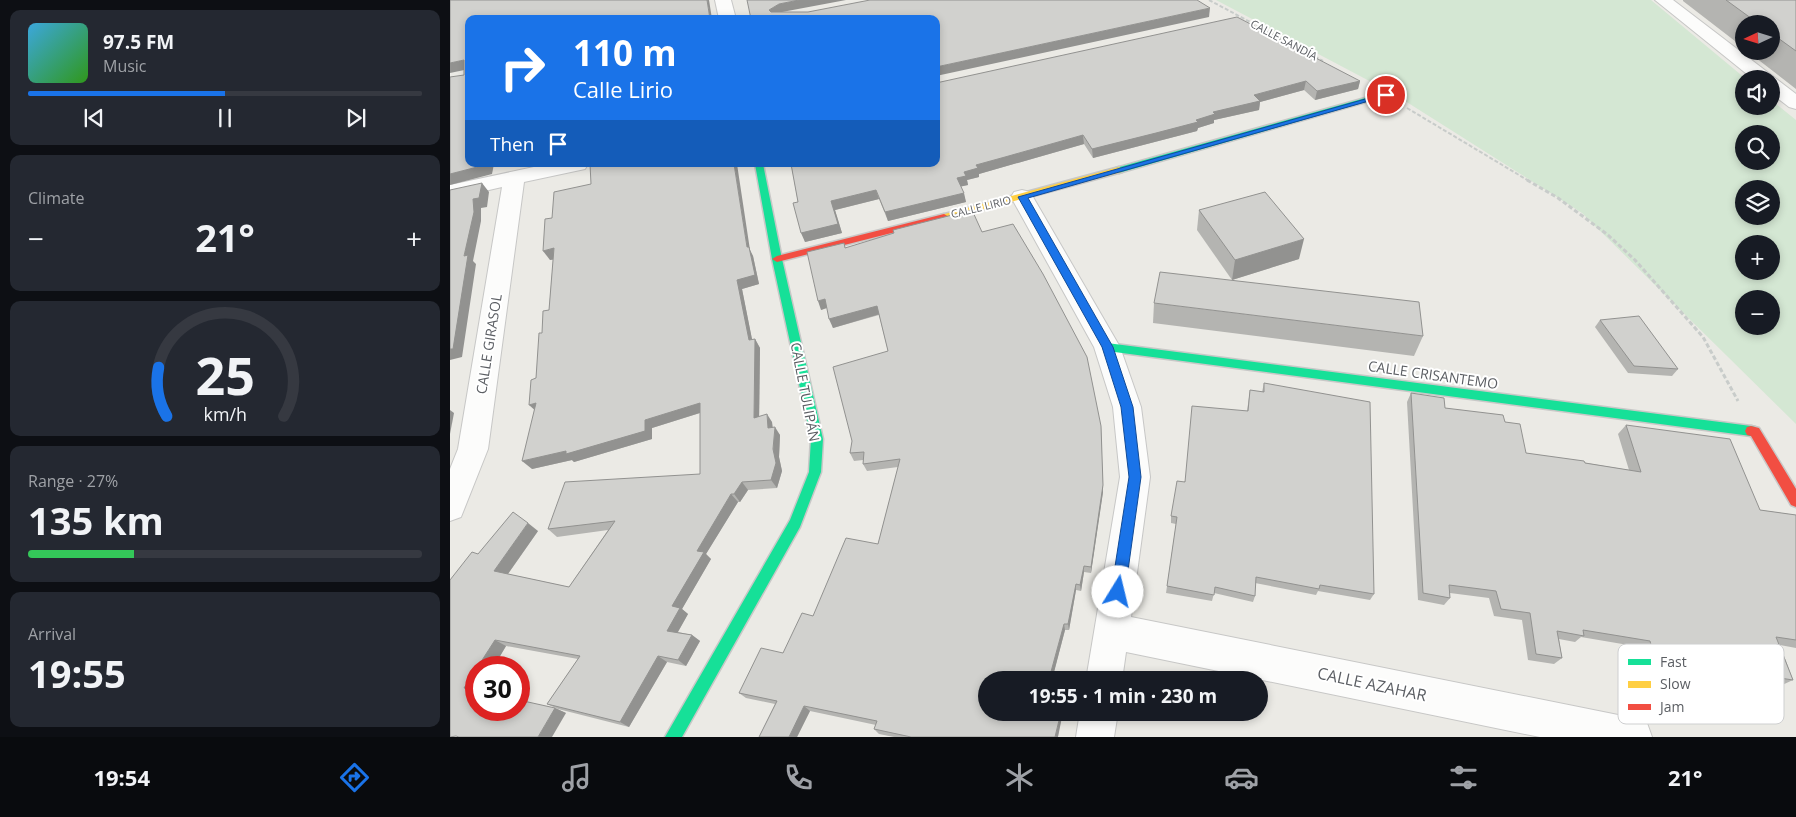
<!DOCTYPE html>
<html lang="en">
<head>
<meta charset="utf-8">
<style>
  body { margin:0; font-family:"Open Sans",sans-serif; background:#242831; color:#f1f3f6; height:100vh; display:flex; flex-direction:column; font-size:19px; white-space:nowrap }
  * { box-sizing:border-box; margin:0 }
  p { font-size:16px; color:#9ea1a6 }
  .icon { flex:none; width:28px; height:28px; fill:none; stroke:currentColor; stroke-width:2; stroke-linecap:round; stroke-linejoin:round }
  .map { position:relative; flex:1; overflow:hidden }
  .side { display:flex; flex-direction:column; gap:10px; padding:10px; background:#0d0f14; width:450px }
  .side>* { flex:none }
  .guide { position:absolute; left:15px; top:15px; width:475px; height:152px; border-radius:10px; box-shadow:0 2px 8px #0003; background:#1a73e8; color:#fff; overflow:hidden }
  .needle { width:32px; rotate:266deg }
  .buttons { position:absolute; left:1285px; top:15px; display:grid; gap:10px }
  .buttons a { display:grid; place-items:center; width:45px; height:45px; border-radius:50%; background:#171b24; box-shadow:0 2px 8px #0003; font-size:25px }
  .speed { position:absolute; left:15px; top:656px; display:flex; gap:10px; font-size:25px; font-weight:700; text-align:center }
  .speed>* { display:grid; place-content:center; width:65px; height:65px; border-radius:50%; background:#171b24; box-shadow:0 2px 8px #0003; line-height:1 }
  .speed .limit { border:8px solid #d22; background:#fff; color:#111 }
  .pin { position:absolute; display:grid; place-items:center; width:42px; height:42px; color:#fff; margin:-21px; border:2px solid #fff; border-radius:50%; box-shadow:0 1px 5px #0007 }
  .me { position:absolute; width:55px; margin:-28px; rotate:9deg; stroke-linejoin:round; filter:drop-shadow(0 0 4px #0008) }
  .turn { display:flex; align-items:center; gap:18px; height:105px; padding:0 25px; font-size:22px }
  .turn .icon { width:65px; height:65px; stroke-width:2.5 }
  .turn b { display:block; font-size:35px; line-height:42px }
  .then { display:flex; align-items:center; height:48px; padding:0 25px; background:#0003; gap:10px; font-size:19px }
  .big { font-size:38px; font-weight:700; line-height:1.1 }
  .side .tile { flex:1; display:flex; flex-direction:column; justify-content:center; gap:8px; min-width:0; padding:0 18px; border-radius:10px; background:#242831 }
  .side .dial { align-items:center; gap:0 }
  .dial svg { height:130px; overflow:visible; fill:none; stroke:#363941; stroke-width:7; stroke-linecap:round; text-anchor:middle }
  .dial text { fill:#f1f3f6; stroke:none }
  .song { display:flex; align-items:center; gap:15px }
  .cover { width:60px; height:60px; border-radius:8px; background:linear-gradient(135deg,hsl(200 70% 55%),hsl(110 70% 35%)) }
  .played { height:5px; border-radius:2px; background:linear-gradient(90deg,#1a73e8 50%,#363941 50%) }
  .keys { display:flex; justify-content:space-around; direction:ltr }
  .heat { display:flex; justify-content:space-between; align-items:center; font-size:28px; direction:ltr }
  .charge { height:8px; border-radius:4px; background:linear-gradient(90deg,#34c759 27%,#363941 0) }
  .trip { position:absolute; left:528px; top:671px; width:290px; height:50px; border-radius:25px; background:#171b24; box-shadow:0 2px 8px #0003; font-weight:700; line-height:50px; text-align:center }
  .tab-bar { display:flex; height:80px; justify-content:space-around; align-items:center; background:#090b0e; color:#9ea1a6 }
  .tab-bar .icon { width:35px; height:35px }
  .tab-bar .on { color:#1a73e8 }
  .tab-bar b { font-size:22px; color:#f1f3f6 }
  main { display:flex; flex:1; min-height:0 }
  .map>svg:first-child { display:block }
  .green { fill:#d4e7d3; fill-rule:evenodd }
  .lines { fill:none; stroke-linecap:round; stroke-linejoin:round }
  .street-casing { stroke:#c7c7c6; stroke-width:2 }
  .fast-casing { stroke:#c8c8c7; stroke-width:3 }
  .slow-casing { stroke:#c8c8c7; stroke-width:3 }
  .jam-casing { stroke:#c8c8c7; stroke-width:3 }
  .path-far1 { stroke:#c8ccca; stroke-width:2; stroke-dasharray:4 2; stroke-linecap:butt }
  .path { stroke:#c8ccca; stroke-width:3; stroke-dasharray:4.5 2.5; stroke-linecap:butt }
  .street { fill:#fcfcfb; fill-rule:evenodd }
  .fast { fill:#16e098; fill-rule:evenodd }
  .slow { fill:#ffcf43; fill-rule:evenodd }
  .jam { fill:#f24e42; fill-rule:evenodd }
  .wall { fill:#b4b4b1 }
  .shaded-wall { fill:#929290 }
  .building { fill:#d1d1ce; stroke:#929290 }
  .route { fill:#1a73e8; stroke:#114b97 }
  .labels { text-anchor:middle; stroke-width:4; stroke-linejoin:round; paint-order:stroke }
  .far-street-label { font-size:11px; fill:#5b5e63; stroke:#fff }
  .street-label { font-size:14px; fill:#5b5e63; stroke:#fff }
  .near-street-label { font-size:16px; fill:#5b5e63; stroke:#fff }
  .key { fill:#fff; stroke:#cecfd0; stroke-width:1 }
  .key-label { font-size:14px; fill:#5b5e63 }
</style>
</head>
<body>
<main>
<section class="side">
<div class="tile">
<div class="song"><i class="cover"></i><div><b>97.5 FM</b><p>Music</p></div></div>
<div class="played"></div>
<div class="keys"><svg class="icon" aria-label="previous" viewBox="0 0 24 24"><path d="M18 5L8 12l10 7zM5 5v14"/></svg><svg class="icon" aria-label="pause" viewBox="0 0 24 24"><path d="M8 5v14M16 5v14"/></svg><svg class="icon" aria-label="next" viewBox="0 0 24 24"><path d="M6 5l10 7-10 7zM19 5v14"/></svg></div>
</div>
<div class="tile"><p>Climate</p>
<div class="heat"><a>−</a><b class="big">21°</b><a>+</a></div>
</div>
<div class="tile dial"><svg viewBox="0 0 100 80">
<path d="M14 69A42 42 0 1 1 86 69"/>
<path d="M14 69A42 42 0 0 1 9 39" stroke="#1a73e8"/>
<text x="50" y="56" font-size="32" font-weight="700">25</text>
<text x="50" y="72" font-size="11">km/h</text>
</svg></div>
<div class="tile"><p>Range · 27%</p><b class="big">135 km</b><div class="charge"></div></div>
<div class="tile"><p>Arrival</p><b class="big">19:55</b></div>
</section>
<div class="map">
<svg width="1346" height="737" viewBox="0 0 1346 737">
  <rect width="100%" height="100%" fill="#ebeae5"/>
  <path class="green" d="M766,0h435l95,79h-2v27h27v-6l25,20v304l-214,-211 -188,-119zM1294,134h27v27h-27zM1294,189h27v27h-27zM1294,244h27v27h-27zM1294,299h27v27h-27z"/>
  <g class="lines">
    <g class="street-casing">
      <g id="street">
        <polygon points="265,0 281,0 286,19 269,19"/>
        <polygon points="1205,0 1223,0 1346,94 1346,109 1339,107 1321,93 1321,79 1303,79"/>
        <polygon points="98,164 138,164 135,169 74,182 38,449 11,517 0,521 0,469 8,449 52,187 0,199 0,185"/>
        <polygon points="572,190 580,192 583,197 670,347 691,407 700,477 681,617 1183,718 1197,723 1202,737 1090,737 676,652 672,680 636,680 670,477 663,407 644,347 561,197 564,192"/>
        <polygon points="630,712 668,712 664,737 626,737"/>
      </g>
    </g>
    <g class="fast-casing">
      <g id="fast">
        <polygon points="933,93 940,95 672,172 669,173 665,170 666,168"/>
        <polygon points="305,164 313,164 332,259 373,439 371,472 350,527 232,737 215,737 340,520 359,472 361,439 322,259"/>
        <polygon points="657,343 1301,426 1305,427 1307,431 1305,435 1301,436 657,351 652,347"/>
      </g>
    </g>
    <g class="slow-casing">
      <polygon id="slow" points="669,167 673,170 672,172 494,220 489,217 491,215"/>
    </g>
    <g class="jam-casing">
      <g id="jam">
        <polygon points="494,214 499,217 497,219 327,262 322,259 327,256"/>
        <polygon points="1301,426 1309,428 1346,489 1346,507 1341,505 1301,436 1297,435 1295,431 1297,427"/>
      </g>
    </g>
    <g class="path-far1">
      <polyline points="759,0 873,61"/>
      <polyline points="957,108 1079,181"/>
    </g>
    <polyline class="path" points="1077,180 1108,198 1158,235 1185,260 1253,337 1288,401"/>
    <use href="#street" class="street"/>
    <use href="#fast" class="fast"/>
    <use href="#slow" class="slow"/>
    <use href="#jam" class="jam"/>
  </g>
  <g class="wall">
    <polygon points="1233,0 1346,0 1346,89 1297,51 1321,51 1321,24 1294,24 1294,48 1233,1"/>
    <polygon points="910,81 908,89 865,100 854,90 810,102 809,110 764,120 764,123 748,128 747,131 643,158 634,144 529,174 529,177 517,180 518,185 511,186 516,202 438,221 429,199 385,210 392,233 355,242 342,169 486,83"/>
    <polygon points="141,184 300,250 303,256 309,284 292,289 302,340 305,339 310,348 309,416 322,422 323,428 330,435 329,457 332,471 327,488 298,490 290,502 288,502 256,554 261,559 232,609 238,614 228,632 242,635 250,641 236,666 217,662 179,727 108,709 97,704 128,659 56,646 43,668 26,668 26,710 105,708 116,713 0,737 28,554 88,531 58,574 119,587 158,530 107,537 98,529 250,474 250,413 202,428 202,439 124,462 122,460 82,469 86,378 92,333 99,310 103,260 100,260 102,218"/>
    <polygon points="749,210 849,259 782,280 747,230"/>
    <polygon points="396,247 653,492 641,573 634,572 631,591 626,590 619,630 615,630 602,679 608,737 444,737 429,734 424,729 426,725 360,711 347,737 309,737 325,704 296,698 289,693 333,653 363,616 428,544 448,467 417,471 413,464 413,460 404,461 400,453 438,351 429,315 383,328 377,308 371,310"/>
    <polygon points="704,303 973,336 964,356 703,323"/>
    <polygon points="1150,320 1228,369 1222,376 1178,373 1145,327"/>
    <polygon points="814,383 924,594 920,600 868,591 866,595 805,583 805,596 803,602 764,593 762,601 716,593 726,524 721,523 721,516 734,482 797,411 800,390 812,392"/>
    <polygon points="961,393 995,408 1055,422 1076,453 1179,470 1168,434 1176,425 1310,510 1346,515 1346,648 1330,645 1343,680 1330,686 1266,676 1256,681 1195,666 1190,647 1131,637 1125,642 1109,639 1112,658 1104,664 1078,660 1072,620 1044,616 1039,598 1000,593 1000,598 994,605 968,600 957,402"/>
  </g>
  <g class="shaded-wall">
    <polygon points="257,0 259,0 262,19 260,19"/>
    <polygon points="349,0 396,0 332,12 322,19 319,10 329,4"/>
    <polygon points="760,8 759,17 486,76 486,67"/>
    <polygon points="14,60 19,69 0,73 0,63"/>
    <polygon points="856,81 854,90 810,102 809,110 764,120 764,123 748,128 747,131 643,158 642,149 763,112 804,95"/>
    <polygon points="910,81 908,89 865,100 867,91"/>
    <polygon points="633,135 634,144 529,174 529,177 517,180 518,185 509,187 507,178 514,172 526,165"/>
    <polygon points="35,164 44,164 42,174 0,185 0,174"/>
    <polygon points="284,164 287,164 300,250 303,256 309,284 292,289 304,349 299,340 287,280 297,247"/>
    <polygon points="32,183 39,192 37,207 31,208 31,221 23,261 26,264 12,357 0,360 0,349 23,199"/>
    <polygon points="426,190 429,199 385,210 392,233 355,242 351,233 381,201"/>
    <polygon points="514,193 516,202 438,221 435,212"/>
    <polygon points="854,239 849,259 782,280 785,260"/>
    <polygon points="104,248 111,257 100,260 93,251"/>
    <polygon points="375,299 379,307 371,310 368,301"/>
    <polygon points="427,306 430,314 383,328 379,319"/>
    <polygon points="305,339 310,348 309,426 304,418"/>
    <polygon points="86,403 88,413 79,405"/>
    <polygon points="250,403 256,411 202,428 202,439 124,462 122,460 82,469 72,461 116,451 195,420"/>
    <polygon points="0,410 4,413 0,434"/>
    <polygon points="317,414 322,422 323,437 318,428"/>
    <polygon points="651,426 653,492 641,573 641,567"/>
    <polygon points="325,427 330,435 329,457 332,471 327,488 321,480"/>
    <polygon points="292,482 298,490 290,502 284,494"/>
    <polygon points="281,494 288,502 256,554 261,559 232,609 238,614 225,637 217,631 222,606 247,551"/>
    <polygon points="78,523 88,531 55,578 44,571"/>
    <polygon points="634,566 634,572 631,591 630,585"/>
    <polygon points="626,584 626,590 619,630 618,624"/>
    <polygon points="614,624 615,630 602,680 599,679"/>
    <polygon points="242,635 250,641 236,666 228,660"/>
    <polygon points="45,640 56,646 43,668 27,668"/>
    <polygon points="208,656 217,662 179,727 170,722"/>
    <polygon points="26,669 26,693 14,688"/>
    <polygon points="354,706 360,711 347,737 339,737"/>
    <polygon points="105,708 116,713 102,737 88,737"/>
    <polygon points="611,712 613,712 608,737 605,737"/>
  </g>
  <g class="building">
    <polygon points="0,0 257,0 260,19 19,19 19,164 35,164 35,165 0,174 0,77 14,75 14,60 0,63"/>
    <polygon points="297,0 349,0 329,4 319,10 321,12 358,12 420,0 747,0 760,8 486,67 486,19 301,19"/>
    <polygon points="1276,0 1346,0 1346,51 1321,33 1321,24 1309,24"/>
    <polygon points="787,17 910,81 867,91 856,81 804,95 810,101 763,112 765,114 746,120 748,122 706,133 642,149 633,135 555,157 526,165 528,168 514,172 516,176 507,178 514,193 435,212 426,190 381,201 388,224 351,233 343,203 348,202 341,164 486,164 486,83"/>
    <polygon points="140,164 284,164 297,247 299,247 305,275 287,280 299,340 305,339 304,418 317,414 318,428 325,427 323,449 326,463 321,480 292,482 284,494 281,494 247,551 254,552 222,606 230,608 217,631 242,635 228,660 208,656 170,722 97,704 130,656 45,640 27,668 26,668 26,669 14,688 26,690 26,710 69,710 69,700 105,708 88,737 9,737 6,736 0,737 0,580 22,552 28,554 63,512 78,523 44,571 119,587 165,521 98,529 115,482 250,474 250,403 195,420 195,431 116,454 116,451 72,461 86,403 79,405 81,380 86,378 89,333 92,333 93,311 99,310 104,248 93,251 95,219 102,218 104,192 141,184"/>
    <polygon points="32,183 29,198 23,199 24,212 14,256 18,255 3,349 0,349 0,190"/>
    <polygon points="815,192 854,239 785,260 749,210"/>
    <polygon points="522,210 532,232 563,224 593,274 637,357 651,426 653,485 641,567 634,566 630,585 626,584 618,624 614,624 599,679 605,680 536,680 536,712 611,712 605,737 461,737 424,729 427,721 354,706 339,737 309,737 327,701 289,693 311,648 333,653 352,613 363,616 396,538 428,544 450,459 413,464 414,452 400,453 402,441 383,367 438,351 427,306 379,319 375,299 368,301 357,252 394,243 395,248 444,233 443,230"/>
    <polygon points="710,272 969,302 973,336 704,303"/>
    <polygon points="1189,316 1228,369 1184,366 1150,320"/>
    <polygon points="814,383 920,402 924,594 870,585 869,589 806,577 805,596 765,587 764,595 717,586 727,517 721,516 727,481 735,482 742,406 798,411 800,390 814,392"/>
    <polygon points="961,393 994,398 995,408 1053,415 1055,422 1070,424 1076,453 1134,461 1135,463 1191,472 1176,425 1280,439 1310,510 1346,515 1346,640 1326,637 1343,680 1265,668 1267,675 1205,660 1200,641 1133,630 1134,636 1107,631 1112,658 1086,654 1080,613 1051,609 1046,591 999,585 1000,598 973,593"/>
  </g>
  <polygon class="route" points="933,94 940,95 578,198 663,347 683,407 691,477 675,592 673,597 668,599 663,597 661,592 679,477 671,407 652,347 568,197"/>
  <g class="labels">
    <g class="far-street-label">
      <text transform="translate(834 40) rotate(28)" y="4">CALLE SANDÍA</text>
      <text transform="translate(531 207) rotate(-14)" y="4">CALLE LIRIO</text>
    </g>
    <g class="street-label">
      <text transform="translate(39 344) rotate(-81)" y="5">CALLE GIRASOL</text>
      <text transform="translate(983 375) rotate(8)" y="5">CALLE CRISANTEMO</text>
      <text transform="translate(355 392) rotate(79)" y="5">CALLE TULIPÁN</text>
    </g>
    <g class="near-street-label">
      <text transform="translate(922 684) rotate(12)" y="6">CALLE AZAHAR</text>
    </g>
  </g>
  <rect x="1168" y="644" width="166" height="80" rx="8" class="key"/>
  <rect x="1178" y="659" width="23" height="6" fill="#16e098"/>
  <rect x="1178" y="681" width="23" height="7" fill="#ffcf43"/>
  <rect x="1178" y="704" width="23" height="6" fill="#f24e42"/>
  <g class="key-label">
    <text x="1210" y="667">Fast</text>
    <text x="1210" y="689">Slow</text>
    <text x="1210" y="712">Jam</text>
  </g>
</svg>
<div class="buttons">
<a><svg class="needle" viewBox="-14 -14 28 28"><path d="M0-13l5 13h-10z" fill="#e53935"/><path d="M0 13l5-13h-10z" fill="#9ea1a6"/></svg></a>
<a><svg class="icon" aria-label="sound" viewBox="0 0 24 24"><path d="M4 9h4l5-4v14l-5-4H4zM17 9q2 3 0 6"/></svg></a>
<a><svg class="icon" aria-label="search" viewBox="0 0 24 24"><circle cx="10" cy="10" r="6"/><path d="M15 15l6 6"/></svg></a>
<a><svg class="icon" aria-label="layers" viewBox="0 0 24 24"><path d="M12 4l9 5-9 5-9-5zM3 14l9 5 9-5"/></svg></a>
<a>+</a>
<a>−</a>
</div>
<div class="speed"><div class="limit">30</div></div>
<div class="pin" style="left:936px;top:95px;background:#d93025"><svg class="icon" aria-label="arrive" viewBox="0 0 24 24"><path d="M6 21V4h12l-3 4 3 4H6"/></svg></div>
<svg class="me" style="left:668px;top:592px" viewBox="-20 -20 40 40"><circle r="19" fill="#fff"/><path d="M0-13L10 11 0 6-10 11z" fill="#1a73e8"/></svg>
<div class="trip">19:55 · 1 min · 230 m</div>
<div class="guide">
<div class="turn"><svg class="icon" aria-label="right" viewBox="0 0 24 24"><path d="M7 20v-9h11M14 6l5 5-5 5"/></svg><div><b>110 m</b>Calle Lirio</div></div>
<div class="then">Then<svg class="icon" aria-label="arrive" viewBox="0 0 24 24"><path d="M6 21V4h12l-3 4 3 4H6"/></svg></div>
</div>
</div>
</main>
<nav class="tab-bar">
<b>19:54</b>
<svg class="icon on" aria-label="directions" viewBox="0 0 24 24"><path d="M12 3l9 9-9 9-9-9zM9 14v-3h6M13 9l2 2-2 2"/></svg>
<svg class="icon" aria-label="music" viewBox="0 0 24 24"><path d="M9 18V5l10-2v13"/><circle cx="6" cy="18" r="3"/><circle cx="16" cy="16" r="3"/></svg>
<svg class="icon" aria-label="phone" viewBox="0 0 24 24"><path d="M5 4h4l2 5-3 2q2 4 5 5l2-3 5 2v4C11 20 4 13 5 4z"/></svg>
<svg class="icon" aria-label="climate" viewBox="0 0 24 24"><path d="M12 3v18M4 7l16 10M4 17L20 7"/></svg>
<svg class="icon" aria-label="car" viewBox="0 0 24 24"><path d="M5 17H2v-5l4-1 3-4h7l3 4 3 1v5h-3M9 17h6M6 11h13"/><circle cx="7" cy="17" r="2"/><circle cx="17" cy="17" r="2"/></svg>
<svg class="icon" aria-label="filters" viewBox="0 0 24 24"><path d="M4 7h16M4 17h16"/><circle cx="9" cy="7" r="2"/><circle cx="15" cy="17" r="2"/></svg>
<b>21°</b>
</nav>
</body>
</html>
